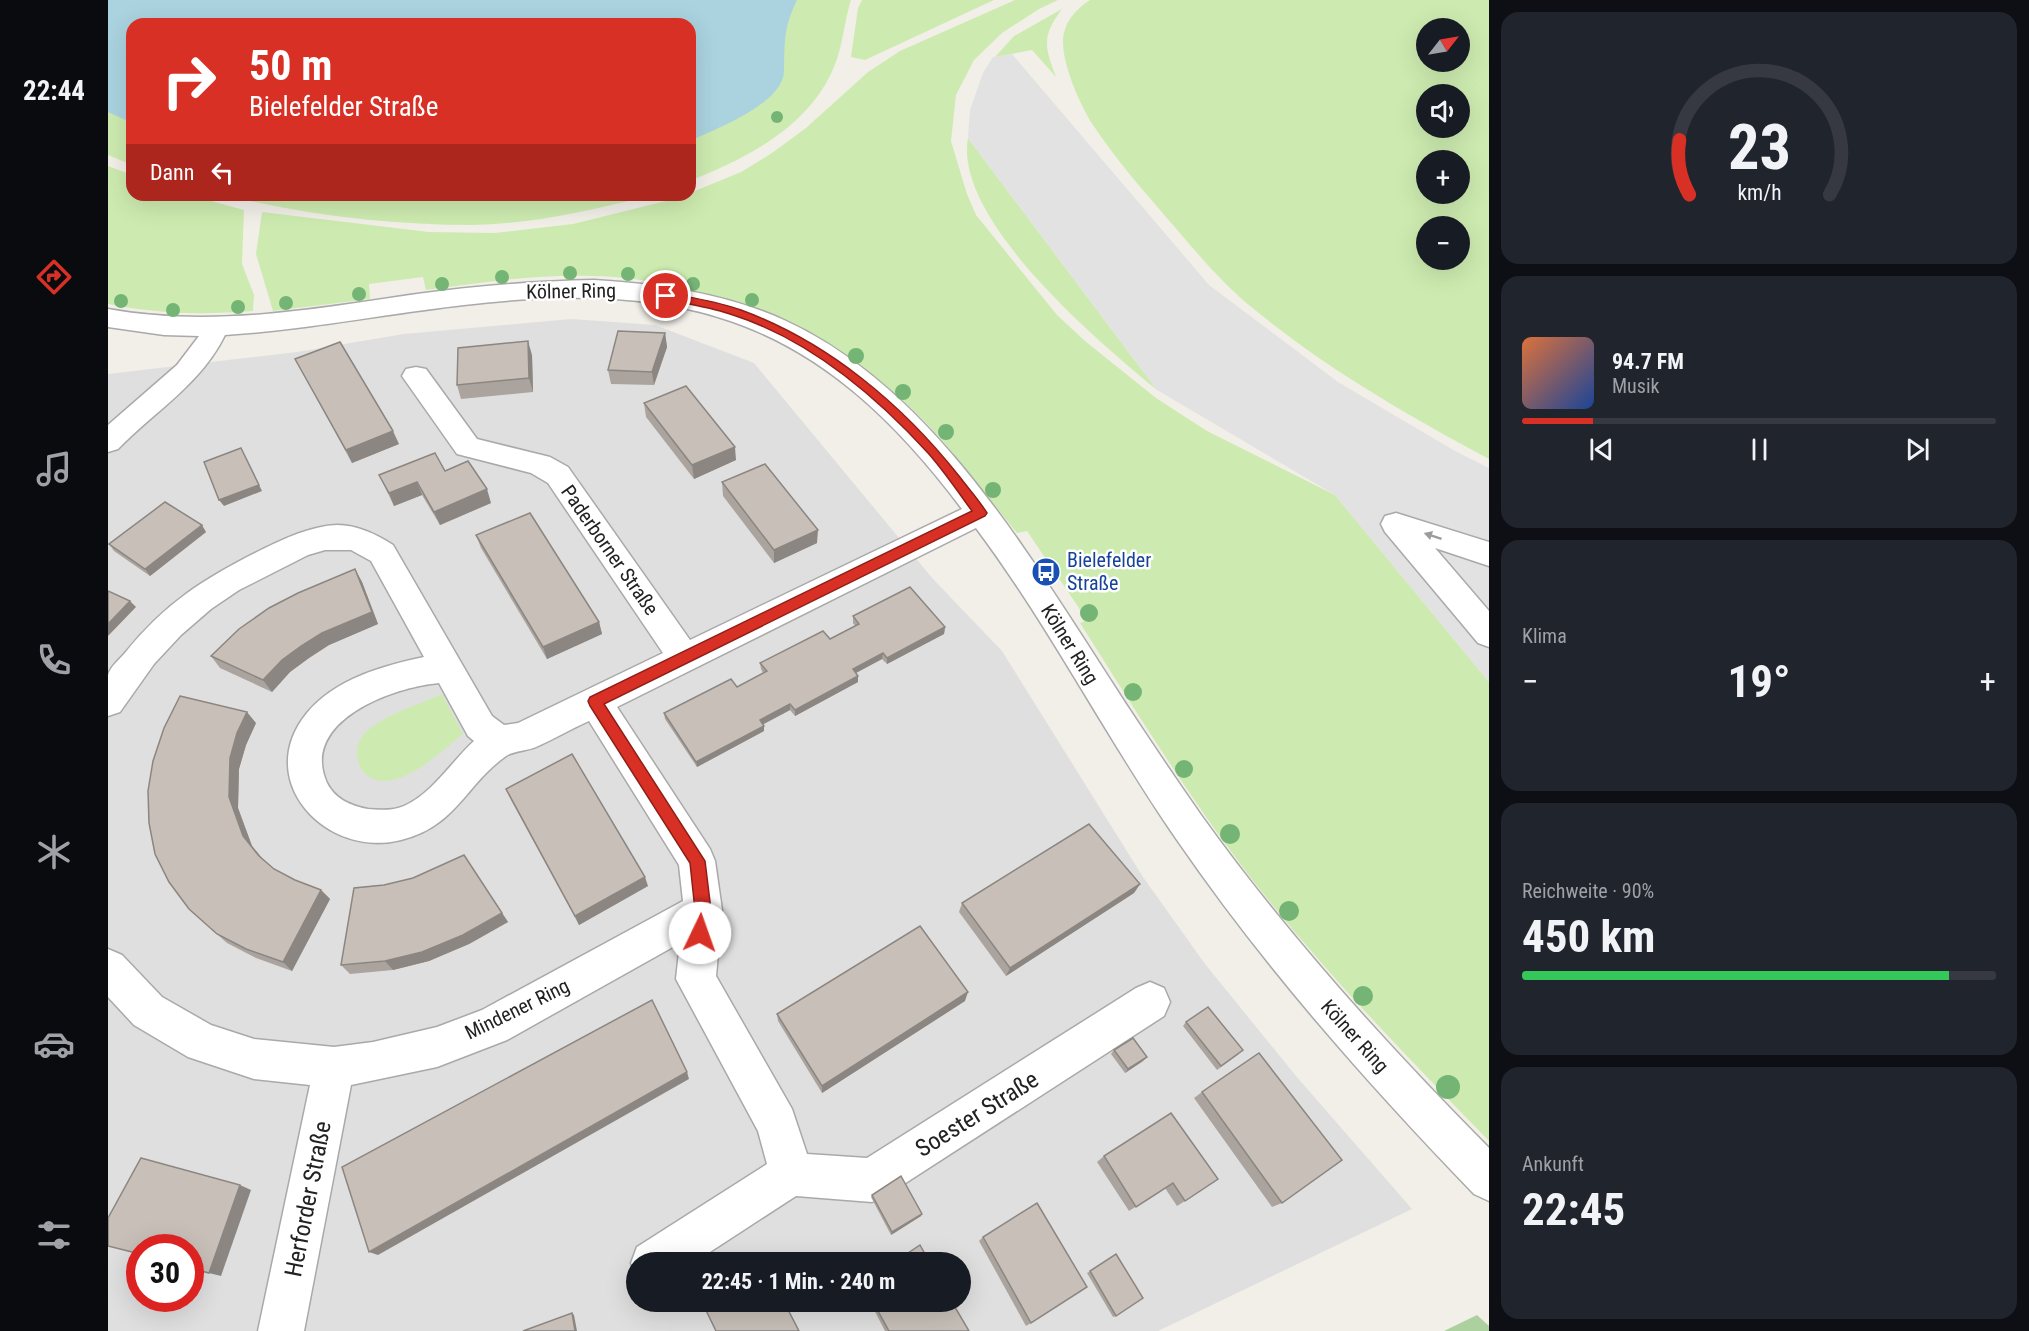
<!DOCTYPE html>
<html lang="de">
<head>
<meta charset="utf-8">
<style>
  body { margin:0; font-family:"Roboto Condensed",sans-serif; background:#20242c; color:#f1f3f6; height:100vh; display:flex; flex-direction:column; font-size:22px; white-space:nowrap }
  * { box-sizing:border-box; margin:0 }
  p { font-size:20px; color:#9ea1a6 }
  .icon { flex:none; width:33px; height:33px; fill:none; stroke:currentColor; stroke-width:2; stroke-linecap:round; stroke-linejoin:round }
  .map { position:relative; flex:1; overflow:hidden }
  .panel { display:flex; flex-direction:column; gap:12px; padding:12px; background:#0d0f14; width:540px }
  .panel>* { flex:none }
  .hud { position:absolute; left:18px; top:18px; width:570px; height:183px; border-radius:18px; box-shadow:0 6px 24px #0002; background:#d93025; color:#fff; overflow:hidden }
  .needle { width:39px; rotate:59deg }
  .buttons { position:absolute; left:1308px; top:18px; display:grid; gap:12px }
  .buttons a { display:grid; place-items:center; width:54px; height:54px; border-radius:50%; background:#171b24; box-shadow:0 6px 24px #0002; font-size:30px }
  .speed { position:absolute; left:18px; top:1234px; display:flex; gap:12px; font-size:30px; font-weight:700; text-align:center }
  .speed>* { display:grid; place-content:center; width:78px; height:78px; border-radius:50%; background:#171b24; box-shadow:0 6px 24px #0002; line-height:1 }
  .speed .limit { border:9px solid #d22; background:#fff; color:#111 }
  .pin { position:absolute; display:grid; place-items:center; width:51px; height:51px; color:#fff; margin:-26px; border:3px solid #fff; border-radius:50%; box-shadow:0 2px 6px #0007 }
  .me { position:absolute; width:66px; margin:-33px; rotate:3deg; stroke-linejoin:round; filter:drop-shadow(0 0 4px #0008) }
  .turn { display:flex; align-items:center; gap:21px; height:126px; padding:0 24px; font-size:27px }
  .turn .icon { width:78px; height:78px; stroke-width:2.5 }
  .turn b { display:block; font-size:42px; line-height:51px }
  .then { display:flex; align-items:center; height:57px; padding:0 24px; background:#0003; gap:12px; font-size:22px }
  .big { font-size:45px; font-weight:700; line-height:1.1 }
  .panel .widget { flex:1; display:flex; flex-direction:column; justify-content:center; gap:9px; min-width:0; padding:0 21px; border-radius:18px; background:#20242c }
  .panel .dial { align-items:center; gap:0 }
  .dial svg { height:156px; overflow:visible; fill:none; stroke:#363941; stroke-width:7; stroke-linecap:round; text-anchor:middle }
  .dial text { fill:#f1f3f6; stroke:none }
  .song { display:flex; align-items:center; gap:18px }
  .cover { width:72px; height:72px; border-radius:9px; background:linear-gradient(135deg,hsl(20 70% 55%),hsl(220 70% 35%)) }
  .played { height:6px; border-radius:3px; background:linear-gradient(90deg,#d93025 15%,#363941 15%) }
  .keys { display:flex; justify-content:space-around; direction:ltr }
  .heat { display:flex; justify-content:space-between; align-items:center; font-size:33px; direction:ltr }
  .charge { height:9px; border-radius:4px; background:linear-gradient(90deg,#34c759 90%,#363941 0) }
  .trip { position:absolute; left:518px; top:1252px; width:345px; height:60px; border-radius:30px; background:#171b24; box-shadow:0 6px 24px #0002; font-weight:700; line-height:60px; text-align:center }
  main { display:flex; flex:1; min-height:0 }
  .tab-bar { display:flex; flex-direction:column; width:108px; justify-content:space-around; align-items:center; background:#090b0e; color:#9ea1a6 }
  .tab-bar .icon { width:42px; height:42px }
  .tab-bar .on { color:#d93025 }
  .tab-bar b { font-size:27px; color:#f1f3f6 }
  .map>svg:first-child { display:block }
  .residential { fill:#e0dfdf; fill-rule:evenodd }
  .grass { fill:#cdebb0; fill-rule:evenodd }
  .forest { fill:#add19e }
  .parking { fill:#e2e2e2 }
  .water { fill:#aad3df }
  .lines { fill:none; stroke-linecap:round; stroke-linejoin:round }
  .minor-casing { stroke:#a9a9a9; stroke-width:3 }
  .minor { fill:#fff; fill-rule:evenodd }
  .tree { fill:#74b475 }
  .wall { fill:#aba49e }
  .shaded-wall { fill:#8b8681 }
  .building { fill:#c7bfb8; stroke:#8b8681; stroke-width:1.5 }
  .oneway { fill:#9c9c9c }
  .route { fill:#d93025; stroke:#8d1f18; stroke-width:1.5 }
  .labels { text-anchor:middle; stroke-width:5; stroke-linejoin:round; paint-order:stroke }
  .street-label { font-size:20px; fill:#222; stroke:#fff }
  .transit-label { font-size:20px; fill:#164399; stroke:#fff; text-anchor:start }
  .near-street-label { font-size:24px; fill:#222; stroke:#fff }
</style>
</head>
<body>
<main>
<nav class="tab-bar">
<b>22:44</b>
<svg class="icon on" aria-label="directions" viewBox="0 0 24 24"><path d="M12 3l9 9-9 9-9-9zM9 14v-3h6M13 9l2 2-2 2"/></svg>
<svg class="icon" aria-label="music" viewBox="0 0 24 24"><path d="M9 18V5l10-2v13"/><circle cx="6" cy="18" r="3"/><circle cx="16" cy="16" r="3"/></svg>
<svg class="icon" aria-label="phone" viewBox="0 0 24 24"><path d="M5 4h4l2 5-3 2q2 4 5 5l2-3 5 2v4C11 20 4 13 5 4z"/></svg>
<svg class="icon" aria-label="climate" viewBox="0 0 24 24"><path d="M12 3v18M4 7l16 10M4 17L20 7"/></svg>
<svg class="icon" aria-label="car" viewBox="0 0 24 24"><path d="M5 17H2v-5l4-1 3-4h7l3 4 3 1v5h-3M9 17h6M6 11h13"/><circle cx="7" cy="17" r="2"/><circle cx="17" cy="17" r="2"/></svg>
<svg class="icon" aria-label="filters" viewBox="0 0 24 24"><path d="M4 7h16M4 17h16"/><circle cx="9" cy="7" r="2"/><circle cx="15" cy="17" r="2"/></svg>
</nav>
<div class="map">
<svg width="1381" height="1331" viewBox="0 0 1381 1331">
  <rect width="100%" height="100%" fill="#f2efe9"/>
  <path class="residential" d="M463,319l84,6 99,38 179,216 69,72 141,226 62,87 91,112 116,133 -254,122h-1050v-957l189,-22 107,-18zM32,1248h50v51h-50zM528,1263h324v39h-324z"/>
  <g class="grass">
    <path d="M0,0h743c-7,22 -8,46 -17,67 -25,60 -87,91 -144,114v-157h-558v141l-24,-10z"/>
    <polygon points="754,0 886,0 757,60 743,57 750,8"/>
    <path d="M907,0h43l-19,9 -37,24 -28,27 -18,35 -5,46 16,53 9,21 81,100 28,26 71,57 51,33 128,64 154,187v459c-77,-79 -154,-158 -223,-244 -69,-86 -127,-181 -186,-274l7,-3 -60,-89 -10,2c-29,-35 -56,-73 -87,-106 -81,-86 -187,-135 -304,-149 -66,-7 -135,3 -200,12l-3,-13 -54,7 1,15 -97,12 -17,-57 6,-42 167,20 66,1 78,-9 117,-29v-2l51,-21 31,-19 34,-25 62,-56 32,-21z"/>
    <path d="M982,0h399v459c-82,-44 -162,-90 -234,-149 -28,-22 -53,-51 -76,-78 -30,-35 -61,-69 -86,-107 -13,-20 -31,-61 -30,-85 1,-18 13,-31 27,-40zM1318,28h34v34h-34zM1318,94h34v34h-34zM1318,160h34v34h-34zM1318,226h34v34h-34z"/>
    <path d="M954,9c-21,28 -17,38 -6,68l-24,-27 -37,7 19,-21z"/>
    <path d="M860,138l189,252c-57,-47 -204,-170 -189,-252z"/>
    <path d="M0,166l24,9v20h57l55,15 -2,54 12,31 -1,16c-53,4 -93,3 -145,-7z"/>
    <path d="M117,195h427c-58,15 -119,29 -179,30 -82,0 -168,-10 -248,-30z"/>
    <path d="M334,694l21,40c-22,17 -62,58 -92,44 -7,-4 -12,-10 -13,-18 -3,-12 1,-21 9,-29 17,-16 53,-27 75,-37z"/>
  </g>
  <polygon class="forest" points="1369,1315 1381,1326 1381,1331 1336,1331"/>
  <polygon class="parking" points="904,54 1101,285 1230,382 1347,451 1381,468 1381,682 1227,495 1049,390 860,138 862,110 875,73 885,57"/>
  <path class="water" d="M0,0h689c-14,29 -12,41 -13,72 -2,32 -68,57 -94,69v-117h-558v99l-24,-11z"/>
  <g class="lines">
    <g class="minor-casing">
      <g id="minor">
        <path d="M486,280c65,4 130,13 190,40 134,61 225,203 302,322 37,58 75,116 115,173 86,120 185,229 288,333v53l-15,-7c-107,-111 -209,-226 -297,-354 -70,-101 -127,-213 -201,-312l-359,179 93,142 5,12 7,49 -6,66 76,133 15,45 60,4 269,-170 14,-6 14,6 6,14 -6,14 -277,179 -15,7 -76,-6 -103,67h-57v13l-5,-13 6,-16 130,-83 -9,-33 -82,-152 4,-36 -173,97 -70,27 -86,18 -47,246h-46l52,-246 -56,-6 -66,-22 -54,-32 -26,-28v-48l14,6 40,42 49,28 43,14 80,8 39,-5 64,-15 45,-17 201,-109 -4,-36 -90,-144c-18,8 -35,18 -53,26 -9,4 -23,4 -30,9 -41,29 -49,70 -105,84 -75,19 -149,-60 -94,-127 28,-34 75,-47 117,-56l-53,-96 -20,-11h-26l-17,5 -69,35 -28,19 -30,26 -27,29 -34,48 -12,4c0,-12 0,-30 0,-41 2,-8 12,-16 17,-22 41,-51 80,-75 138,-104 23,-11 48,-23 74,-24 20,0 39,9 56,20l99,171 12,9 14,-2 145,-70 -115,-170 -17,-10 -74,-19 -55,-78 4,-7 10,-2 10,2 51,70 73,18 18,10 122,173 272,-131c-140,-187 -270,-231 -498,-204 -80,9 -158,25 -239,30 -24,49 -70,76 -107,114l-10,3v-27l69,-60 22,-29 -35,-1 -56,-8v-18c104,19 206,0 309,-15 59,-8 118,-13 177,-14zM331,683l29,53 6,5c-23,21 -41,52 -70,65 -11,5 -25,4 -36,3 -17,-3 -33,-10 -41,-26 -28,-62 66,-96 112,-100z"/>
        <polygon points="1288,513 1381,542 1381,566 1327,548 1381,611 1381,647 1370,643 1277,532 1273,524 1277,516"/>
      </g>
    </g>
    <use href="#minor" class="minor"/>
  </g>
  <g class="tree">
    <circle cx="669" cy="117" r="6"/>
    <circle cx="462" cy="273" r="7"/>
    <circle cx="520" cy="274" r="7"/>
    <circle cx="394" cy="277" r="7"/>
    <circle cx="334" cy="284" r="7"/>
    <circle cx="585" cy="284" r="7"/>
    <circle cx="251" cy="294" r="7"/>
    <circle cx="644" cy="300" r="7"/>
    <circle cx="13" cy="301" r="7"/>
    <circle cx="178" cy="303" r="7"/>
    <circle cx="130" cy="307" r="7"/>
    <circle cx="65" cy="310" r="7"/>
    <circle cx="748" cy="356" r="8"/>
    <circle cx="795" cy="392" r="8"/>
    <circle cx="838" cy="432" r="8"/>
    <circle cx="885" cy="490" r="8"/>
    <circle cx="981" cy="613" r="9"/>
    <circle cx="1025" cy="692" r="9"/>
    <circle cx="1076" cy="769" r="9"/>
    <circle cx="1122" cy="834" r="10"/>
    <circle cx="1181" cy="911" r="10"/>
    <circle cx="1255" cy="996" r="10"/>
    <circle cx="1340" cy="1087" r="12"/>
  </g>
  <g class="wall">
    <polygon points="557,333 559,347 546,385 503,384 500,370"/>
    <polygon points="424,355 425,392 353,399 349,385"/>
    <polygon points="187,359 291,444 244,463 194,372"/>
    <polygon points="536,403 628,460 586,479 538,417"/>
    <polygon points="337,471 383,503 332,525 314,495 286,506 271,475"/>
    <polygon points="614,482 709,543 666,563 615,496"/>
    <polygon points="98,532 42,576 6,551 1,544"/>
    <polygon points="368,535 491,622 494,634 439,659 373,548"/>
    <polygon points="247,569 254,582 270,624 221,645 201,658 182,672 164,692 112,668 103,656"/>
    <polygon points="745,616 837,627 836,634 779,664 774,659 748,673 750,682 687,716 682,710 655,724 656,731 589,767 557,719 556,713 629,687 655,673 653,669 652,663 722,639 747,626 745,623"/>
    <polygon points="148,723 138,745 131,769 130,808 144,846 155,859 166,869 187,880 213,890 222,899 184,971 148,958 119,943 81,909 45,761"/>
    <polygon points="398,789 540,886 471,925 403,800"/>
    <polygon points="1032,884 1026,893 898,976 851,912 854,903"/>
    <polygon points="394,913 400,922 361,944 321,961 285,970 242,974 233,965"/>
    <polygon points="857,1001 714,1093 670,1021 669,1014"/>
    <polygon points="1078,1022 1131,1054 1109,1070 1075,1026"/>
    <polygon points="1006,1050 1035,1061 1017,1073 1003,1054"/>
    <polygon points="1094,1092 1174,1203 1164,1207 1086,1098"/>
    <polygon points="1063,1113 1077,1201 1069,1206 1057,1188 1021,1211 989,1162 996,1156"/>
    <polygon points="764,1195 813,1216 783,1235 763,1197"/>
    <polygon points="875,1237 923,1323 918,1326 871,1241"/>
    <polygon points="1008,1254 1008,1316 1005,1317 979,1273"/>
    <polygon points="762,1302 844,1302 861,1331 777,1331"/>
  </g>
  <g class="shaded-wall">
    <polygon points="557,333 559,347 546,385 544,372"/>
    <polygon points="420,341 424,355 425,392 421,378"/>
    <polygon points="285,431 291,444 244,463 238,450"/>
    <polygon points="627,447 628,460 586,479 584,465"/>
    <polygon points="133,448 154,491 116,506 111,500"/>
    <polygon points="309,482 314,495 286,506 281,493"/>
    <polygon points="379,489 383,503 332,525 326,512"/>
    <polygon points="94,525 98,532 42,576 37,569"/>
    <polygon points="710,530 709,543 666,563 666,550"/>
    <polygon points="247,569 254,582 270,624 221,645 201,658 182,672 164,692 155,680 174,660"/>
    <polygon points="22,601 28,607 0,636 0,624"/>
    <polygon points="491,622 494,634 439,659 435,647"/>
    <polygon points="837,627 836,634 779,664 779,658"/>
    <polygon points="775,653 774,659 744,675 745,669"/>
    <polygon points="750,676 750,682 687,716 687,710"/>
    <polygon points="682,704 682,710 652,726 652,720"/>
    <polygon points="139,712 148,723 138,745 131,769 130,808 144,846 160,866 135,836 121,797 122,758 129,733"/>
    <polygon points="656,726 656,731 589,767 588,762"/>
    <polygon points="537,877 540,886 471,925 467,916"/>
    <polygon points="1032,884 1026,893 898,976 902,968"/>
    <polygon points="213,890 222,899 184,971 175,962"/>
    <polygon points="394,913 400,922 361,944 321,961 285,970 277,961"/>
    <polygon points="860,992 857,1001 714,1093 714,1086"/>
    <polygon points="1039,1057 1035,1061 1017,1073 1020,1069"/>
    <polygon points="579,1072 581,1079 270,1255 261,1252"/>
    <polygon points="132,1185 143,1190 113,1276 101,1273"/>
    <polygon points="814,1214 813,1216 783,1235 784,1232"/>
    <polygon points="464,1313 466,1315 469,1331 467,1331"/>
  </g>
  <g class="building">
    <polygon points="510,331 557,333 544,372 500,370"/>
    <polygon points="420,341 421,378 349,385 350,348"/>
    <polygon points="232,342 285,431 238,450 187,359"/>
    <polygon points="578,386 627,447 584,465 536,403"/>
    <polygon points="133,448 151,485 111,500 96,462"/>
    <polygon points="327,453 337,471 360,461 379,489 326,512 309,482 281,493 271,475"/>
    <polygon points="657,464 710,530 666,550 614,482"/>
    <polygon points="57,502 94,525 37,569 1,544"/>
    <polygon points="422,513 491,622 435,647 368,535"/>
    <polygon points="247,569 264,612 214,633 193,646 174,660 155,680 103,656 131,629 161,608 190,593"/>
    <polygon points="802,587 837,627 779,658 775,653 745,669 750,676 687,710 682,704 652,720 656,726 588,762 556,713 623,679 629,687 659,671 652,663 715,631 722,639 751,624 745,616"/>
    <polygon points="0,591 22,601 0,624"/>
    <polygon points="72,696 139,712 129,733 122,758 121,797 135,836 151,856 166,869 187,880 213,890 175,962 138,949 109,934 81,909 61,882 47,854 41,823 40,791 45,761 56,728"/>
    <polygon points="464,754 537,877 467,916 398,789"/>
    <polygon points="981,824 1032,884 902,968 854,903"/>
    <polygon points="356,855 394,913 355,935 314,952 277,961 233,965 246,888 276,885 305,878"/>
    <polygon points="812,926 860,992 714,1086 669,1014"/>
    <polygon points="544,1000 579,1072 261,1252 234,1167"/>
    <polygon points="1100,1007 1135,1050 1113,1066 1078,1022"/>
    <polygon points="1025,1038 1039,1057 1020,1069 1006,1050"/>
    <polygon points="1151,1053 1234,1160 1174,1203 1094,1092"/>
    <polygon points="1063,1113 1110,1179 1077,1201 1065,1183 1028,1207 996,1156"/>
    <polygon points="33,1158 132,1185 101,1273 82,1268 82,1248 32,1248 32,1254 0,1246 0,1218"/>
    <polygon points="793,1176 814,1214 784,1232 764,1195"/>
    <polygon points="929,1203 979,1287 923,1323 875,1237"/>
    <polygon points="812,1245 822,1263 785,1263"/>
    <polygon points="651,1253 657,1263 636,1263"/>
    <polygon points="1008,1254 1035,1298 1008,1316 982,1271"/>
    <polygon points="594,1302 676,1302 691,1331 608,1331"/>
    <polygon points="765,1302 844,1302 861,1331 781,1331"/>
    <polygon points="464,1313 467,1331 415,1331"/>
  </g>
  <defs><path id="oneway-solid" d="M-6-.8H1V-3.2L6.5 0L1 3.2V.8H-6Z" transform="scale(1.5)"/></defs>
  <use class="oneway" href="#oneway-solid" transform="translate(1325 536) rotate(-162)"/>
  <path class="route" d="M558,292c24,6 51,9 75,18 87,32 161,94 218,166 9,12 20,24 28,37l-2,3 -381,188 101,157 6,49 -5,29 -6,2 -5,-2 -3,-6 3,-23 -5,-47 -100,-157 -2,-5 2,-4 382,-186c-14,-19 -28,-40 -44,-58 -53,-58 -120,-114 -195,-138 -23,-8 -48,-11 -71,-17v-5z"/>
  <defs>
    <g id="bus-disc" transform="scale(1.5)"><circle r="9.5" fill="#1a4fb4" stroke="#fff"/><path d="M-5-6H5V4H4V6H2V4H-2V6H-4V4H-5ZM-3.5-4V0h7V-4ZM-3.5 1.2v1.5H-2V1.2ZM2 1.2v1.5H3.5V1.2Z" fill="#fff"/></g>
  </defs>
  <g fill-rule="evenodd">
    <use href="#bus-disc" x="938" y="572"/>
  </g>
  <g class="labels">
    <g class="street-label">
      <text transform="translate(463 291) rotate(-1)" y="7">Kölner Ring</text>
      <text transform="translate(502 550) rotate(55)" y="7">Paderborner Straße</text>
      <text transform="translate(962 644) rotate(58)" y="7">Kölner Ring</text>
      <text transform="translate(409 1009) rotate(-26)" y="7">Mindener Ring</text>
      <text transform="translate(1247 1036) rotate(48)" y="7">Kölner Ring</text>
    </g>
    <g class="transit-label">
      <text x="959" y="567">Bielefelder<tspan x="959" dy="23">Straße</tspan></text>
    </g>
    <g class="near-street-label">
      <text transform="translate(869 1114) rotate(-32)" y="8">Soester Straße</text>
      <text transform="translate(200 1199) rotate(-79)" y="8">Herforder Straße</text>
    </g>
  </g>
</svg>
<div class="buttons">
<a><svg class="needle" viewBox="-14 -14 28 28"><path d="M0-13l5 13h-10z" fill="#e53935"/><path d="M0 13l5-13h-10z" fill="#9ea1a6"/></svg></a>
<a><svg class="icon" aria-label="sound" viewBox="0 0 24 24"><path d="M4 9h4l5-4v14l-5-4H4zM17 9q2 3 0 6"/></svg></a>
<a>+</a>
<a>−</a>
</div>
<div class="speed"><div class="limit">30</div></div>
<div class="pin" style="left:558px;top:296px;background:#d93025"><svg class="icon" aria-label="arrive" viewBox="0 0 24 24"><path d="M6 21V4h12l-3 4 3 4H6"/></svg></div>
<svg class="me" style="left:592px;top:933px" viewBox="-20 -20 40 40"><circle r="19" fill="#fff"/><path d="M0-13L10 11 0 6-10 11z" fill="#d93025"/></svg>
<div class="trip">22:45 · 1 Min. · 240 m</div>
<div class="hud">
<div class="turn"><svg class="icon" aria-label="right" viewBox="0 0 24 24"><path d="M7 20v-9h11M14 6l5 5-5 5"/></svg><div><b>50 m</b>Bielefelder Straße</div></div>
<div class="then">Dann<svg class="icon" aria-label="left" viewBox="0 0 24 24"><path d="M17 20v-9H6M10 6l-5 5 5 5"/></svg></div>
</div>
</div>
<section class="panel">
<div class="widget dial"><svg viewBox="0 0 100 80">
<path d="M14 69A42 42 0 1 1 86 69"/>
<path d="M14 69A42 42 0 0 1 9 41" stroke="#d93025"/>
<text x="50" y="56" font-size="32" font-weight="700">23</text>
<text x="50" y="72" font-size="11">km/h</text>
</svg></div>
<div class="widget">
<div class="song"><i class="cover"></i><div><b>94.7 FM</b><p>Musik</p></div></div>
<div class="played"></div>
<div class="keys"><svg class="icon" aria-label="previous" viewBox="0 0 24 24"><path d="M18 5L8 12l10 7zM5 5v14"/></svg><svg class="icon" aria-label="pause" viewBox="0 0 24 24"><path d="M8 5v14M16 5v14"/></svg><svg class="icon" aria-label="next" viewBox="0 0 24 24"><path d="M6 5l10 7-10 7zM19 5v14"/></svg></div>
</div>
<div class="widget"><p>Klima</p>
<div class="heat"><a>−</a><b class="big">19°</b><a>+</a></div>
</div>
<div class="widget"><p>Reichweite · 90%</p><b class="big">450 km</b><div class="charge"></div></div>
<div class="widget"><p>Ankunft</p><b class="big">22:45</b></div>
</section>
</main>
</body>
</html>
